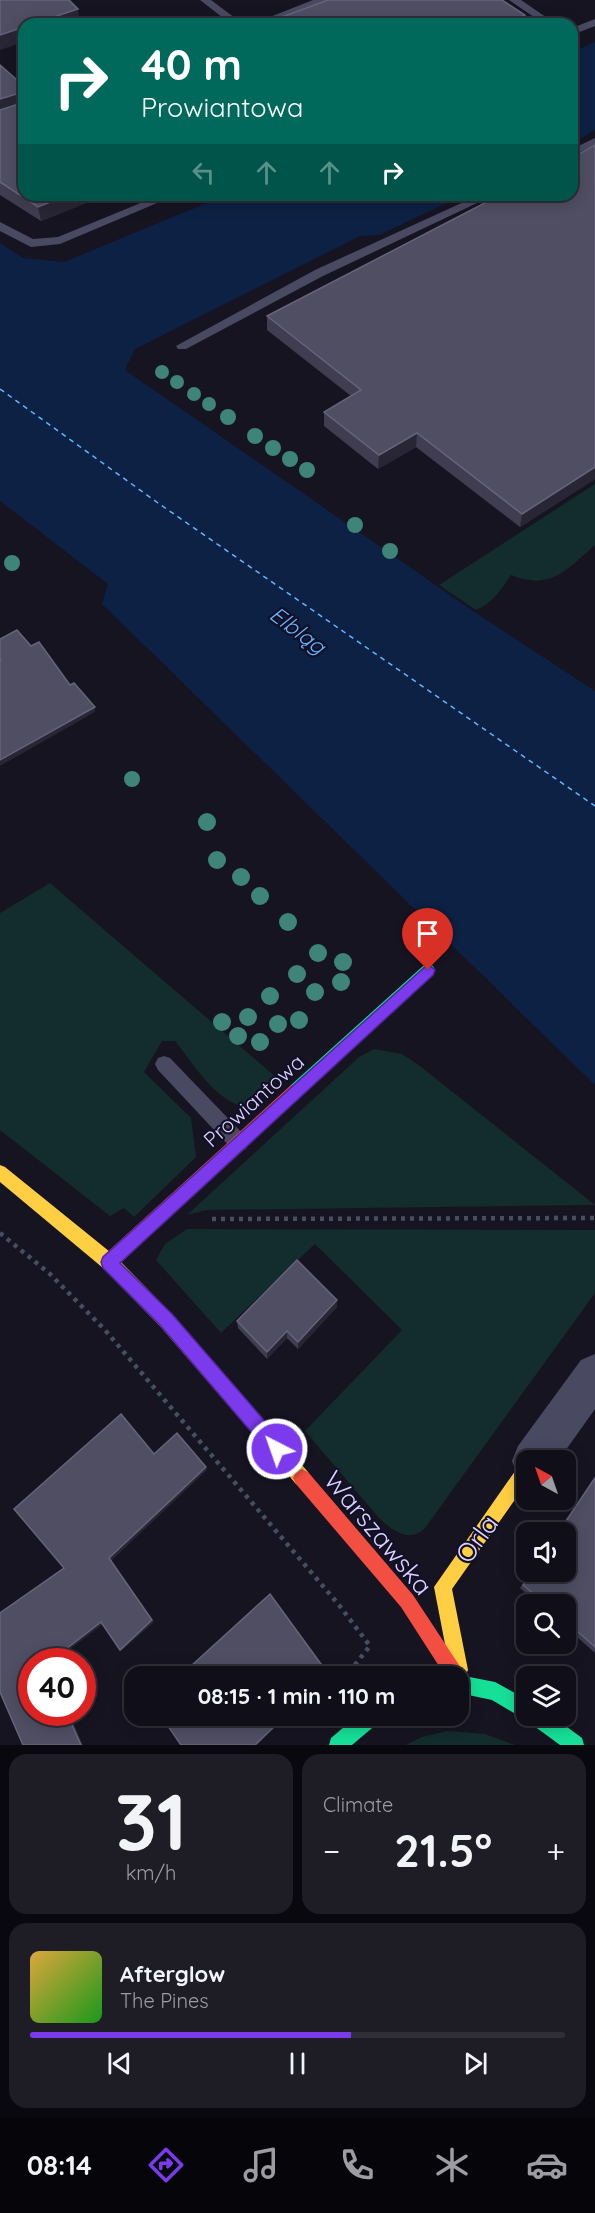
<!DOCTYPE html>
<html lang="en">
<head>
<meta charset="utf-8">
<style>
  body { margin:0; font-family:Quicksand,sans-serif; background:#1e1d26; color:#f1f3f6; height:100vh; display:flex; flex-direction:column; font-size:22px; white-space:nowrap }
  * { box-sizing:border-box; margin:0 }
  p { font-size:20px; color:#9c9ca2 }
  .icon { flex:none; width:33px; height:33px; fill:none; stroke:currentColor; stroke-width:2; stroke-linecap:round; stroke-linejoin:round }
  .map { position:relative; height:1745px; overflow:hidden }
  .side { display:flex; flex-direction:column; gap:9px; padding:9px; background:#09080e; flex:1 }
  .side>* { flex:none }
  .top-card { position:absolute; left:18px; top:18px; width:560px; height:183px; border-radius:18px; box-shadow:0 3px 15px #0003,0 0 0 2px #302f38; background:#00695c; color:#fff; overflow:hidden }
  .needle { width:39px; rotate:320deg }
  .tools { position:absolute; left:516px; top:1450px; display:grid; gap:12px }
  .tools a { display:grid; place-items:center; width:60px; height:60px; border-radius:12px; background:#100f19; box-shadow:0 3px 15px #0003,0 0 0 2px #302f38; font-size:30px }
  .speed { position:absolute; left:18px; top:1648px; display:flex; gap:12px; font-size:30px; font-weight:700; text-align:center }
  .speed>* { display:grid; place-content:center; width:78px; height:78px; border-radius:50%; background:#100f19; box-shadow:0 3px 15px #0003,0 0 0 2px #302f38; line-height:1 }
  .speed .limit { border:9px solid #d22; background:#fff; color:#111 }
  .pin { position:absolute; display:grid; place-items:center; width:51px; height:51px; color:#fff; margin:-62px -26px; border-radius:50% 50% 50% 0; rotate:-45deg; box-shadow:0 0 6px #0007 }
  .pin .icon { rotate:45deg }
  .me { position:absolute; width:66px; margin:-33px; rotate:319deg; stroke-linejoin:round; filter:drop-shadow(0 0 4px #0008) }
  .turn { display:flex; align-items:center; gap:21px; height:126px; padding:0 24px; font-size:27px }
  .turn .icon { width:78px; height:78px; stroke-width:2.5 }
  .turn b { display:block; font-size:42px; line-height:51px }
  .lanes { display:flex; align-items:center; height:57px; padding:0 24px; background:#0003; justify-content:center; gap:30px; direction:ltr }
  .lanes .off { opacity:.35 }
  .big { font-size:45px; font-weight:800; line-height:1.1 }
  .side .widget { flex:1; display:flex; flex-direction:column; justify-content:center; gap:9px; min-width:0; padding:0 21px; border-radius:18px; background:#1e1d26 }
  .side .dial { align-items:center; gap:0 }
  .dial b { font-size:78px; line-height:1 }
  .song { display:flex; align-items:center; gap:18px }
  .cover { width:72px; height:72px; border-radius:9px; background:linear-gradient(135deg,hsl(40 70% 55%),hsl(120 70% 35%)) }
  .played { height:6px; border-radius:3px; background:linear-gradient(90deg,#7c3aed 60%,#302f38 60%) }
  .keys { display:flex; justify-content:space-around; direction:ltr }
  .heat { display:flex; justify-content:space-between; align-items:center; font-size:33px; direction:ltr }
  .side .tiles { flex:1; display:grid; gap:9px; grid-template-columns:1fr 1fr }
  .widget:last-child { grid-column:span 2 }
  .trip { position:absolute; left:124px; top:1666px; width:345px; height:60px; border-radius:18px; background:#100f19; box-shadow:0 3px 15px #0003,0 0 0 2px #302f38; font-weight:800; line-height:60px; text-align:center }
  .menu { display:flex; height:96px; justify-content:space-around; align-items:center; background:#06060a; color:#9c9ca2 }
  .menu .icon { width:42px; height:42px }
  .menu .selected { color:#7c3aed }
  .menu b { font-size:27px; color:#f1f3f6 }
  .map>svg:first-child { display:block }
  .green { fill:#132c2d }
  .water { fill:#0d2144 }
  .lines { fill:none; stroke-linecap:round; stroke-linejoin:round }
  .ferry { stroke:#62b6ff; stroke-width:1.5; stroke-dasharray:5 4.5; stroke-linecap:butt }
  .path { stroke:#44505f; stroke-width:4.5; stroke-dasharray:4 5; stroke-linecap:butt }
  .lane { fill:#4a4962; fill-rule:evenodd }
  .street { fill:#4a4962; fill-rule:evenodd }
  .fast { fill:#16e098; fill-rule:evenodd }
  .slow { fill:#ffcf43; fill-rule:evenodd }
  .jam { fill:#f24e42; fill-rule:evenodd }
  .tree { fill:#3e8478 }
  .wall { fill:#403d50 }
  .shaded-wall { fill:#282635 }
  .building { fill:#504e63; stroke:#66637b; stroke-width:1.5 }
  .route { fill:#7c3aed; stroke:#51269a; stroke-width:1.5 }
  .labels { text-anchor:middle; stroke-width:4.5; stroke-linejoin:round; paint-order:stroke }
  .street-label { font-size:21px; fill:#d9d4ff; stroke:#130f26 }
  .water-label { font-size:22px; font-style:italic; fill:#62b6ff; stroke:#130f26 }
  .near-street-label { font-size:26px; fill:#d9d4ff; stroke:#130f26 }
</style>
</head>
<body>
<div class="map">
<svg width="595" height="1745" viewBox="0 0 595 1745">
  <rect width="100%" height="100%" fill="#161421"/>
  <g class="green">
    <path d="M595,484v61c-29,25 -44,46 -84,30 -10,16 -20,29 -35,35l-37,-25z"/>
    <path d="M50,883l228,196 -31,29c-33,-8 -52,-42 -72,-67h-13l-18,31 47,46 5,39 -62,60 -10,-9 -14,8 -110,-86v-217z"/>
    <polygon points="374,1049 402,1054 420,1066 595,1205 206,1210 187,1215 359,1057"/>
    <path d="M187,1229l408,1v63l-170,235c-16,16 -33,2 -46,-10l-74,-87 97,-101 -87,-86 -94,89 -65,-73 9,-16z"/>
    <polygon points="447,1731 485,1734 515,1745 406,1745 422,1737"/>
  </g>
  <g class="water">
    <polygon points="595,42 595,130 572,144 572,52"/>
    <polygon points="226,195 464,195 379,235 360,236 135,349 125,370 476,613 595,691 595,1085 102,604 108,584 0,501 0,243 23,258 64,262"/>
  </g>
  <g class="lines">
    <polyline class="ferry" points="0,389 158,503 595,806"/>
    <g class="path">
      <polyline points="212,1219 595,1218"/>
      <polyline points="0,1233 50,1274 105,1330 339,1605 370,1646 345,1677"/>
    </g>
    <g class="lane">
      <polygon points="200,0 211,0 243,24 231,24"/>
      <polygon points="313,0 327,0 266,24 252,24"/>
      <polygon points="509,0 521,0 556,24 544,24"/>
      <polygon points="595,19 595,26 572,35 572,28"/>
      <polygon points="595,138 595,145 572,156 572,149"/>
      <polygon points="160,195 176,195 60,244 31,247 0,231 0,222 33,239 58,237"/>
      <polygon points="479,195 494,195 323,276 186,349 178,349 176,346 315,270"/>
      <polygon points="164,1056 170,1058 246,1137 248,1143 246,1149 239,1152 232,1149 158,1070 155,1064 158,1058"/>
    </g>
    <polygon class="street" points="595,1354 595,1409 558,1461 526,1461 526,1479 518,1476 512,1461 518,1446 581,1360"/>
    <g class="fast">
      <polygon points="428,964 433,966 435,970 433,974 300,1096 295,1098 290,1096 288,1091 290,1086 423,966"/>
      <polygon points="459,1675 495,1682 526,1699 526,1716 552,1716 582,1738 584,1745 560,1745 530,1723 528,1717 519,1716 492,1700 459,1693 459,1677 454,1677"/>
      <polygon points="357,1716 380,1716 378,1723 352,1745 329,1745 331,1738"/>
    </g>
    <g class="slow">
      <polygon points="0,1165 5,1167 115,1256 172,1314 308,1472 311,1478 308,1484 302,1487 296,1484 160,1326 103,1268 0,1182"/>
      <polygon points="526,1461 526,1484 452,1589 468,1670 465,1676 459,1679 459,1677 453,1676 450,1670 434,1587 520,1464"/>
    </g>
    <g class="jam">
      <polygon points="295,1084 300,1086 302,1091 300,1096 115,1268 109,1270 103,1268 101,1262 103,1256 290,1086"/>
      <polygon points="302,1469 308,1472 413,1595 463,1671 466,1677 463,1683 459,1685 459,1677 446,1677 401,1607 296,1484 293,1478 296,1472"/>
    </g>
  </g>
  <g class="tree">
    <circle cx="162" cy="372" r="7"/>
    <circle cx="177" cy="382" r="7"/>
    <circle cx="194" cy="394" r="7"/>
    <circle cx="209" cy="404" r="7"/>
    <circle cx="228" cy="417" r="8"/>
    <circle cx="255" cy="436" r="8"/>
    <circle cx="273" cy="448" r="8"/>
    <circle cx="290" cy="459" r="8"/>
    <circle cx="307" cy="470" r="8"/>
    <circle cx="355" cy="525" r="8"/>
    <circle cx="390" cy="551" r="8"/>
    <circle cx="12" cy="563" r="8"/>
    <circle cx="132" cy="779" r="8"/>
    <circle cx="207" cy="822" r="9"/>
    <circle cx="217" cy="860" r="9"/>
    <circle cx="241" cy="877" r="9"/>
    <circle cx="260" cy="896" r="9"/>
    <circle cx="288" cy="922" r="9"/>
    <circle cx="318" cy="953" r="9"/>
    <circle cx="343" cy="962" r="9"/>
    <circle cx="297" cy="974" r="9"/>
    <circle cx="341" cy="982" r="9"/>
    <circle cx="315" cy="992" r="9"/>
    <circle cx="270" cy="996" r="9"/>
    <circle cx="248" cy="1017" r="9"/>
    <circle cx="299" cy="1020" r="9"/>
    <circle cx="222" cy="1022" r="9"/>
    <circle cx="278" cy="1024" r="9"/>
    <circle cx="238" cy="1036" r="9"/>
    <circle cx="260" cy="1042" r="9"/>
  </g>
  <g class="wall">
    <polygon points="0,65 106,195 41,221 0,195"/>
    <polygon points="595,145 595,479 520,527 416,447 378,469 324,426 324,412 351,396 267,330 267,316"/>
    <polygon points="337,1300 337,1307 298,1349 287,1338 267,1359 238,1328 237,1321"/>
    <polygon points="595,1476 595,1653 566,1627 566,1605 540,1605 520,1588 531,1572 566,1572 566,1533 557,1533"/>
  </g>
  <g class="shaded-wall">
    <polygon points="78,9 80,22 75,24 33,24"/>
    <polygon points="525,15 524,24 503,24"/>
    <polygon points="24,27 24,42 0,50 0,35"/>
    <polygon points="23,92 24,107 0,114 0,99"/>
    <polygon points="68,195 106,195 41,221 38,207"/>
    <polygon points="417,433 416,447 378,469 379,455"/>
    <polygon points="595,467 595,479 520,527 522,514"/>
    <polygon points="95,707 95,712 0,766 0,760"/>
    <polygon points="337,1300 337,1307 298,1349 298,1342"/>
    <polygon points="287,1331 287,1338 267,1359 267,1352"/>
    <polygon points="206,1467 207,1470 111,1561 154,1622 121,1651 120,1650 109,1558"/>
    <polygon points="101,1622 103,1624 53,1662 49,1662"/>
    <polygon points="67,1713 69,1713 83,1745 81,1745"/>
    <polygon points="285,1716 287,1716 257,1745 255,1745"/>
  </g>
  <g class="building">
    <polygon points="0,0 69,0 78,9 33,24 24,24 24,27 0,35"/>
    <polygon points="328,0 502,0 525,15 503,24 263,24"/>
    <polygon points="0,65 24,86 24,195 68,195 38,207 0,182 0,110 22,103 23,92 0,99"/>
    <polygon points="595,145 595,467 522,514 417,433 379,455 324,412 361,390 267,316 500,195 572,195 572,158"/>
    <polygon points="17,630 31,646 39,642 70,685 74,683 95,707 0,760 0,660 1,660 0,658 0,639"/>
    <polygon points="297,1260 337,1300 298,1342 287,1331 267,1352 237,1321"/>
    <polygon points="121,1414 154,1454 177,1433 206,1467 109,1558 152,1620 120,1650 101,1622 49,1662 32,1662 32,1713 67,1713 81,1745 23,1745 0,1692 0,1613 64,1568 14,1509"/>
    <polygon points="595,1478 595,1647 566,1621 566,1605 547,1605 523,1585 532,1572 566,1572 566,1533 558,1533"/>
    <polygon points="270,1594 329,1675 327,1677 179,1677"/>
    <polygon points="161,1716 285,1716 255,1745 181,1745"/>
  </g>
  <polygon class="route" points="428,964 435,970 433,975 120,1263 172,1314 283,1442 285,1449 283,1455 277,1457 271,1455 160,1325 103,1268 101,1262 103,1257"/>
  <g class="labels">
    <g class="street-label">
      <text transform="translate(254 1101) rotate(-42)" y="7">Prowiantowa</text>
    </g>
    <g class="water-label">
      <text transform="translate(298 630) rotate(37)" y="8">Elbląg</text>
    </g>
    <g class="near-street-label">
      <text transform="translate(378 1533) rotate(50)" y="9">Warszawska</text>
      <text transform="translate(477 1539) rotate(-54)" y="9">Orla</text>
    </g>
  </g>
</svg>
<div class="tools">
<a><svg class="needle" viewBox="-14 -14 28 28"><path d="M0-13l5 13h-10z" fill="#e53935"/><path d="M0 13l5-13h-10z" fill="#9c9ca2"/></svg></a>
<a><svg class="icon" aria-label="sound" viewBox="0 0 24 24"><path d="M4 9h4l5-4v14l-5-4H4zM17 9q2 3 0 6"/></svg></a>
<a><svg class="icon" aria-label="search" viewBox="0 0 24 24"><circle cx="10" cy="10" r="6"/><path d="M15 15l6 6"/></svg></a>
<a><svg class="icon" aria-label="layers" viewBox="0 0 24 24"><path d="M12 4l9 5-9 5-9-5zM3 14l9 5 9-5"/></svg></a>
</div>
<div class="speed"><div class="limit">40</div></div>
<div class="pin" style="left:428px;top:970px;background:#d93025"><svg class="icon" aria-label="arrive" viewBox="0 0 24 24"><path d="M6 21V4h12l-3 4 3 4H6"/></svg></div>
<svg class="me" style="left:277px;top:1449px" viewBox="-20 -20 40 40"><circle r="17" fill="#7c3aed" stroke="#fff" stroke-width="3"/><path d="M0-11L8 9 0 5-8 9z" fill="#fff"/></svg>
<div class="trip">08:15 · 1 min · 110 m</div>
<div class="top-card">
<div class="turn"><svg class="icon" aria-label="right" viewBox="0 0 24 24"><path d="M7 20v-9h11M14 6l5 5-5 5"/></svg><div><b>40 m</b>Prowiantowa</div></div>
<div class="lanes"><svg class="icon off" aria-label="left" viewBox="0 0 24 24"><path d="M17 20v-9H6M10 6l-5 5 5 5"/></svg><svg class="icon off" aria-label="ahead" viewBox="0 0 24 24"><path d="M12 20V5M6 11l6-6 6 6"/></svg><svg class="icon off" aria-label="ahead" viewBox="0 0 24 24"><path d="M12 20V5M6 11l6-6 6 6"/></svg><svg class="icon" aria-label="right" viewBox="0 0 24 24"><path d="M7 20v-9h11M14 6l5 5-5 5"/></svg></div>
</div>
</div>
<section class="side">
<div class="tiles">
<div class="widget dial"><b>31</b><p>km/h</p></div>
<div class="widget"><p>Climate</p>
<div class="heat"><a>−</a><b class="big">21.5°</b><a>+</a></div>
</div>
<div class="widget">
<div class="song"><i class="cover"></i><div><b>Afterglow</b><p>The Pines</p></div></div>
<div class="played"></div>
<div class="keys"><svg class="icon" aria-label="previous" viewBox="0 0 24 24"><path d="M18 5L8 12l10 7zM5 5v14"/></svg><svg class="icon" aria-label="pause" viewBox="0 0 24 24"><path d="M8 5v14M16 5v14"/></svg><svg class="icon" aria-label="next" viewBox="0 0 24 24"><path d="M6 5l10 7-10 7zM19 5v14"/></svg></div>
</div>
</div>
</section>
<nav class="menu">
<b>08:14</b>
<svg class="icon selected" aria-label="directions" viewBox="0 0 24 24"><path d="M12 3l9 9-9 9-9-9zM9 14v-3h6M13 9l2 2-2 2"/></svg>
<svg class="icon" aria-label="music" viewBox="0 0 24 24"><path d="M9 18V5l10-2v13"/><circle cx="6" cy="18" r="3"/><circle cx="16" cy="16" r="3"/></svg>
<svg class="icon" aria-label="phone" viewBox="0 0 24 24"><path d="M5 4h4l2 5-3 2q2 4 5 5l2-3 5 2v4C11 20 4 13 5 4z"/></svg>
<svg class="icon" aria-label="climate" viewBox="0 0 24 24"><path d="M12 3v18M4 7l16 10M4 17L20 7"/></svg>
<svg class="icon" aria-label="car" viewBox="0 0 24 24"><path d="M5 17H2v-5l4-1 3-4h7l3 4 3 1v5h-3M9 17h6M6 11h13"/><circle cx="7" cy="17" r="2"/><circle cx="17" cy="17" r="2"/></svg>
</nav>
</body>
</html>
